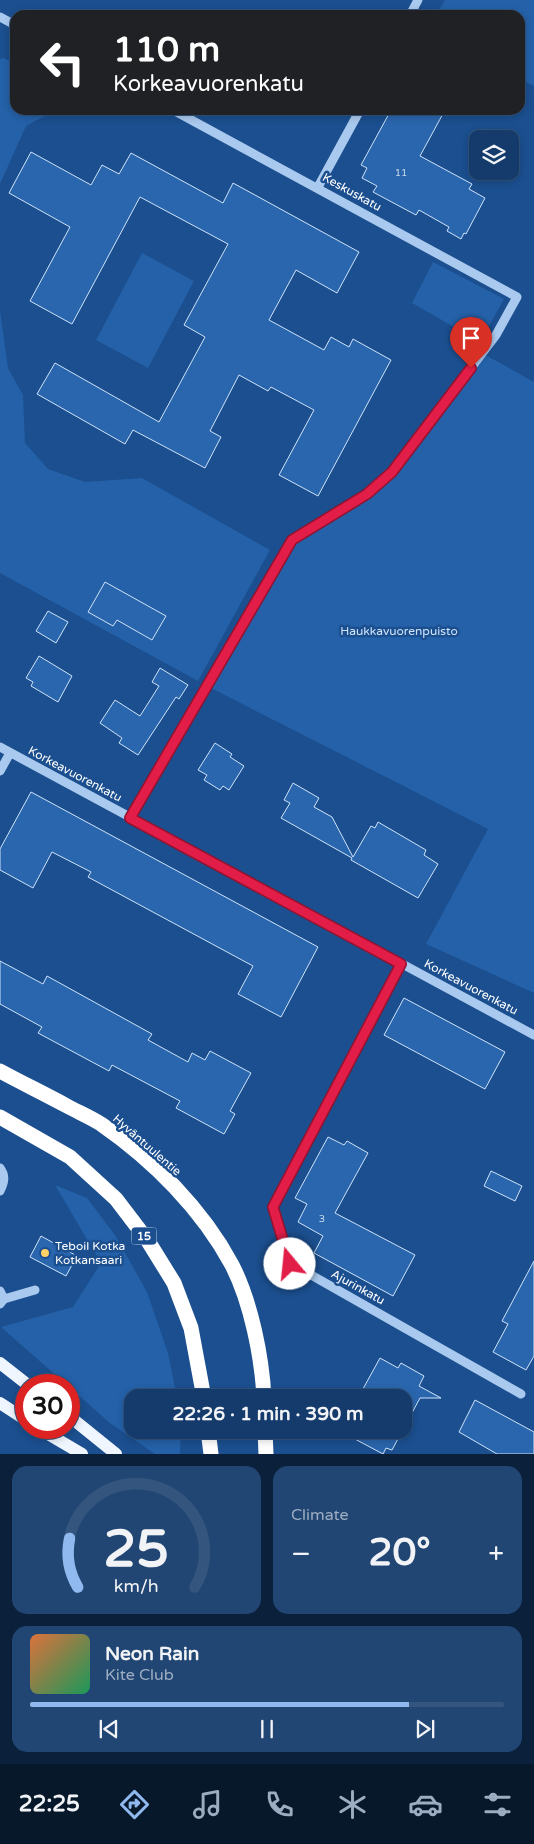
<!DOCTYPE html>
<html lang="en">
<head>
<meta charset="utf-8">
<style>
  body { margin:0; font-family:"Varela Round",sans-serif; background:#214673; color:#f1f3f6; height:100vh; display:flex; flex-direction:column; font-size:19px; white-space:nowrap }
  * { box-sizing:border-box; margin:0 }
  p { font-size:16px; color:#9dadc1 }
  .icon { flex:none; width:28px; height:28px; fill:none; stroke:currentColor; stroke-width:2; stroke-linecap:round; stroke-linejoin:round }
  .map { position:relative; height:1454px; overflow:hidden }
  .sheet { display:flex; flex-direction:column; gap:12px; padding:12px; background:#0b203b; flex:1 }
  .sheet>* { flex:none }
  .guide { position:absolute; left:10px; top:10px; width:515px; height:105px; border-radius:15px; box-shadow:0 2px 8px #0003,0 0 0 1px #33557e; background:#202124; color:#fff; overflow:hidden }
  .buttons { position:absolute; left:469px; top:130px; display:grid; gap:10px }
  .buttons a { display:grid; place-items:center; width:50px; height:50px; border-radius:10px; background:#143b6b; box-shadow:0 2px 8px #0003,0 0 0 1px #33557e; font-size:25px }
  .speed { position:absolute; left:15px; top:1374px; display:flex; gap:10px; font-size:25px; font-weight:700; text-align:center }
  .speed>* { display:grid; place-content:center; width:65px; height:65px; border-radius:50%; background:#143b6b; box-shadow:0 2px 8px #0003,0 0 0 1px #33557e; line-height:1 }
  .speed .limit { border:8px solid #d22; background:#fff; color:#111 }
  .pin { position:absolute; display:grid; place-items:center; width:42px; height:42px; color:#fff; margin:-51px -21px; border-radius:50% 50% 50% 0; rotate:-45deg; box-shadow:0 0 5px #0007 }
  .pin .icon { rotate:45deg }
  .me { position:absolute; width:55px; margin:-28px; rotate:343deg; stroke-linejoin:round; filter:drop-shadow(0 0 4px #0008) }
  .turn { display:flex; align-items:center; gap:18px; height:105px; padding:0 20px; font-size:22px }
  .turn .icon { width:65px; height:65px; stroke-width:2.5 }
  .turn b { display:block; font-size:35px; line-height:42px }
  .big { font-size:38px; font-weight:700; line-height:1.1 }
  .sheet .widget { flex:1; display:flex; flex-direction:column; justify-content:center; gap:8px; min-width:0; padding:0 18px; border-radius:15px; background:#214673 }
  .sheet .dial { align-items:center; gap:0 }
  .dial svg { height:130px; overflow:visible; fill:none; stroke:#33557e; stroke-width:7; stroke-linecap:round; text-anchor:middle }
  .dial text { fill:#f1f3f6; stroke:none }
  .song { display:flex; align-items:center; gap:15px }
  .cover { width:60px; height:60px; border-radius:8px; background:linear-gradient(135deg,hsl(20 70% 55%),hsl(150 70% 35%)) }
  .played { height:5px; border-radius:2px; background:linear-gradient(90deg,#90b9f0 80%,#33557e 80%) }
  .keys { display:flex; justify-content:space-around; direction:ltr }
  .heat { display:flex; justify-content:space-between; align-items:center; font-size:28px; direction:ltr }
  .sheet .tiles { flex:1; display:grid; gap:12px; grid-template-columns:1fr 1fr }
  .widget:last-child { grid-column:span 2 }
  .trip { position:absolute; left:124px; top:1389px; width:288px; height:50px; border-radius:15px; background:#143b6b; box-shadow:0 2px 8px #0003,0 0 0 1px #33557e; font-weight:700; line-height:50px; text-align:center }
  .tab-bar { display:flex; height:80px; justify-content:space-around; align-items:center; background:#08182b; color:#9dadc1 }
  .tab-bar .icon { width:35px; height:35px }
  .tab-bar .active { color:#90b9f0 }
  .tab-bar b { font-size:22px; color:#f1f3f6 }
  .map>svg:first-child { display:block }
  .green { fill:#2461a8 }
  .building { fill:#2a66ad; stroke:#cfe3fa }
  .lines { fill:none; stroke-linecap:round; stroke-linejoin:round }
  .minor { stroke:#a9c9ee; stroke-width:9 }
  .major { stroke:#f0f6ff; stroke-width:12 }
  .highway { stroke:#fff; stroke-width:15 }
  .route-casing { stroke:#92132f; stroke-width:12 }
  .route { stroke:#e11d48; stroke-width:9 }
  .poi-dot { fill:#ffd166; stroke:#1b4f8f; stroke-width:2 }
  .labels { text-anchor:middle; stroke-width:5; stroke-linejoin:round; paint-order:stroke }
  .number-label { font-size:10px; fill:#cad9ea }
  .shield { fill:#1b4f8f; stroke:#bbcadd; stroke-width:1 }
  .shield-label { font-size:11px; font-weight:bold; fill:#fff }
  .street-label { font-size:12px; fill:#fff; stroke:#1b4f8f }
  .park-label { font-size:12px; fill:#cfe3fa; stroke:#1b4f8f }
  .poi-label { font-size:12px; fill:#fff; stroke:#1b4f8f; text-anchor:start }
</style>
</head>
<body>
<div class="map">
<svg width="534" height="1454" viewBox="0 0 534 1454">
  <rect width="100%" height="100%" fill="#1b4f8f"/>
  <g class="green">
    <polygon points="445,0 534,0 534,86 520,79 520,15 436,15"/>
    <polygon points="3,58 15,63 15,110 56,110 26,126 0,184 0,59"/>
    <polygon points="142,253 194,281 148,368 96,340"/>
    <polygon points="433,262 504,299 480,342 412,303"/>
    <polygon points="0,311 8,368 23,395 25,443 48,469 85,482 142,478 270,550 198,681 0,573"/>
    <polygon points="482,353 534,382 534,993 426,944 488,829 207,686 292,540 392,472"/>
    <polygon points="55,1185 87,1198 115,1235 147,1292 168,1353 177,1397 132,1398 132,1430 181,1430 180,1454 155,1454 110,1423 1,1327 73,1307 101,1263"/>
  </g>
  <g class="building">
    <polygon points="391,110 445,110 420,156 472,184 469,189 485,198 466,234 464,233 461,239 447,231 449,227 419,210 416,215 373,192 377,186 362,178 367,168 361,165"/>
    <polygon points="31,152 91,185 102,165 119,174 131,153 223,203 233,183 359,252 337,293 296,270 269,320 324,350 331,337 349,347 353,339 391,360 318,496 279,475 314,410 271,387 268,391 239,375 210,431 221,437 205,468 133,430 125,444 37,394 55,363 159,422 205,337 184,325 228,244 140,197 72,324 30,301 70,227 9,193"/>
    <polygon points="105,582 166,616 152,640 117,620 113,626 88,612"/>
    <polygon points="48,611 68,622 56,643 36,631"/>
    <polygon points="39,656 72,676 58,702 31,686 33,682 26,678"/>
    <polygon points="160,668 188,685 179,699 176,697 138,755 119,743 122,738 100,723 115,700 140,716 159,686 152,682"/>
    <polygon points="215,743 232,754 230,757 244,766 229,790 223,786 220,790 204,780 207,775 198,770"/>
    <polygon points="293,783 319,798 314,807 332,817 353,857 371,826 375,828 378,822 426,850 424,855 438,864 418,898 351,860 352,858 281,818 290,803 284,800"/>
    <polygon points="31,792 318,947 281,1017 238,994 253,966 88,877 91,872 52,852 33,888 0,870 0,849"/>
    <polygon points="0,961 43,984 47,976 152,1034 148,1040 188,1062 192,1053 205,1060 210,1051 251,1073 230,1111 235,1114 224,1134 176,1108 180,1101 112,1065 109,1071 38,1033 42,1027 0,1004"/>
    <polygon points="404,998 505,1052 485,1089 384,1035"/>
    <polygon points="328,1137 344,1145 347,1141 368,1153 335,1213 415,1255 393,1296 314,1253 323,1236 298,1222 307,1204 295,1198"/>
    <polygon points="491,1171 522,1186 515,1201 484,1186"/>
    <polygon points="41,1236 77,1256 66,1276 30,1257"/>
    <polygon points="534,1261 534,1356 526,1370 493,1352 508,1324 502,1321"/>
    <polygon points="380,1358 398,1368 401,1363 424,1376 419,1386 441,1398 420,1398 392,1450 386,1448 383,1454 338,1430 402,1430 402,1398 358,1398"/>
    <polygon points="475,1400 534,1432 534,1454 497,1454 459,1432"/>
  </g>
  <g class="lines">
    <g class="minor">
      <polyline points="410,15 418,0"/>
      <polyline points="0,17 15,25"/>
      <polyline points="318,187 360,110"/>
      <polyline points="0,747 534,1035"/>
      <polyline points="0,771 10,753"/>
      <polyline points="130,818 292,540 367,495 392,472 496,335 517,297 173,110"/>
      <polyline points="401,964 273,1207 290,1263 521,1394"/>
      <path d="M0,1168c6,8 4,15 0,23"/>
      <polyline points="0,1291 4,1299 0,1304"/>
      <polyline points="4,1299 35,1290"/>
    </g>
    <g class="major">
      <polyline points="0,1363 28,1385"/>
      <polyline points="0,1403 26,1420"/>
      <polyline points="69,1416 116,1454"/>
      <polyline points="38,1428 82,1454"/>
    </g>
    <g class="highway">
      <path d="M0,1071c22,12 45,23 67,35 11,6 23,11 34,18 52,36 101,85 131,141 19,37 30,92 32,133"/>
      <polyline points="0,1117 70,1157 116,1199 148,1241 174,1283 191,1328 204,1398"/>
      <polyline points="208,1430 211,1454"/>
      <polyline points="265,1430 266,1454"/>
    </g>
  </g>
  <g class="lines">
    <g class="route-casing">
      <polyline id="route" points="290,1264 273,1207 401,964 130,818 292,540 367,494 392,472 471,368"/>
    </g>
    <use href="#route" class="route"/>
  </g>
  <circle class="poi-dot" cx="45" cy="1253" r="5"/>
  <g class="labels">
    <g class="number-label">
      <text x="401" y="176">11</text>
      <text x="322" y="1222">3</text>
    </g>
    <rect class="shield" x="131.5" y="1227.5" width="25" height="17" rx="4"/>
    <g class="shield-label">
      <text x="144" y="1240">15</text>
    </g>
    <g class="street-label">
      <text transform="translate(352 192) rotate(29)" y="4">Keskuskatu</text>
      <text transform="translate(75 774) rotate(28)" y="4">Korkeavuorenkatu</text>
      <text transform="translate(471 987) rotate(28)" y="4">Korkeavuorenkatu</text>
      <text transform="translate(147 1145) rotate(41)" y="4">Hyväntuulentie</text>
      <text transform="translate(358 1287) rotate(29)" y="4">Ajurinkatu</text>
    </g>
    <g class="park-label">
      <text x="399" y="635">Haukkavuorenpuisto</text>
    </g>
    <g class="poi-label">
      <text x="55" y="1250">Teboil Kotka<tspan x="55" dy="14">Kotkansaari</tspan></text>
    </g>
  </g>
</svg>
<div class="buttons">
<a><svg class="icon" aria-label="layers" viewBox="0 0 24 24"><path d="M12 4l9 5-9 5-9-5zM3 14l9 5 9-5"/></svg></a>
</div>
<div class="speed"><div class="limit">30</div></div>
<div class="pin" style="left:471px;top:368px;background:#d93025"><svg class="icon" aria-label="arrive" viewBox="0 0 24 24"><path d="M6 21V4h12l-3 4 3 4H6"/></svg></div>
<svg class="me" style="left:290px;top:1264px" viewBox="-20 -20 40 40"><circle r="19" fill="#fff"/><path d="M0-13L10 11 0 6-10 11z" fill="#e11d48"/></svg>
<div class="trip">22:26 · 1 min · 390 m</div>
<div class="guide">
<div class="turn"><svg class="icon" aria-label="left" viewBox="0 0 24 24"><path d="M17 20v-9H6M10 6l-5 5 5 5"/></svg><div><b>110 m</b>Korkeavuorenkatu</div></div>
</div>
</div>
<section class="sheet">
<div class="tiles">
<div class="widget dial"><svg viewBox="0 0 100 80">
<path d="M14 69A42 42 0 1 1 86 69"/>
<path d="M14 69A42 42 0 0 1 9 39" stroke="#90b9f0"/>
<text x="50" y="56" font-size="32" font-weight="700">25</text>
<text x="50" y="72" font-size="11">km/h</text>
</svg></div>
<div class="widget"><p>Climate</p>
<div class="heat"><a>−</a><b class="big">20°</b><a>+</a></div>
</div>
<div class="widget">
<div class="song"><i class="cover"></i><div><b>Neon Rain</b><p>Kite Club</p></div></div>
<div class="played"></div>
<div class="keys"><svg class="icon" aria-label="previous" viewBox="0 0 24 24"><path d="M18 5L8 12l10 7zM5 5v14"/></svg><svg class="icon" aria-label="pause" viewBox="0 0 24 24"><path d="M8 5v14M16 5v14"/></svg><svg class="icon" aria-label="next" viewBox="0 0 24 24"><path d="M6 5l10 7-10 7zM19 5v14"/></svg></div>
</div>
</div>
</section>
<nav class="tab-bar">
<b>22:25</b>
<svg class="icon active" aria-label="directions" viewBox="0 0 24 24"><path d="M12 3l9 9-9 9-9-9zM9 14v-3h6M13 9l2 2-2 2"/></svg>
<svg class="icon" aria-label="music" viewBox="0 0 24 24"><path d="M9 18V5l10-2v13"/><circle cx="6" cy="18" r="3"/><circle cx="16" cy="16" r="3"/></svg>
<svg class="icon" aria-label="phone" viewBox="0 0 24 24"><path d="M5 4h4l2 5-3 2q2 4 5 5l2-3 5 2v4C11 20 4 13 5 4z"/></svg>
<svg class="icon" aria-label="climate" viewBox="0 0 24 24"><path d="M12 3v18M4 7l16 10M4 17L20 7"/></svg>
<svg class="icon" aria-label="car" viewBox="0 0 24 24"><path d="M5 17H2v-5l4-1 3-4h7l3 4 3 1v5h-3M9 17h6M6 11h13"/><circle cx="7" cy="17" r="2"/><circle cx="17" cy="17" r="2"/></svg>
<svg class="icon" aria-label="filters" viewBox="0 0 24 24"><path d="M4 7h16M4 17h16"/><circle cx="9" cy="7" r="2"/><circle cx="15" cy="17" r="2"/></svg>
</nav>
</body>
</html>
